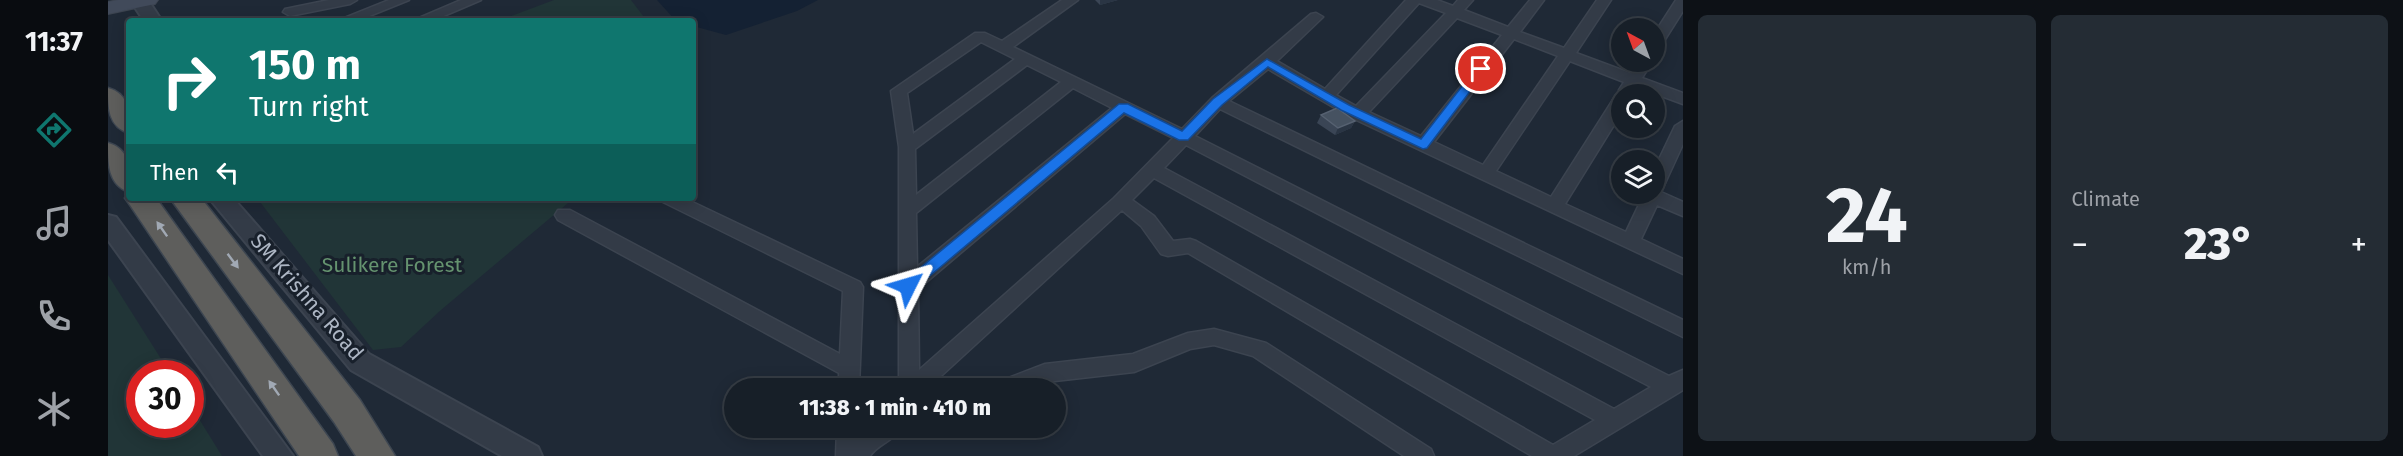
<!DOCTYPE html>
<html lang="en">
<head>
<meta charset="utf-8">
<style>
  body { margin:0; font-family:"Fira Sans",sans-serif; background:#242c34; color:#f1f3f6; height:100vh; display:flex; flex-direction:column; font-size:22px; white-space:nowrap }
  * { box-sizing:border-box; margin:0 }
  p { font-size:20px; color:#9ea2a8 }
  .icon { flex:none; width:33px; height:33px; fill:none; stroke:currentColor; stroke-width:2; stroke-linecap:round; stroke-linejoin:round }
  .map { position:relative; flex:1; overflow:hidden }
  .details { display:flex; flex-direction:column; gap:15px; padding:15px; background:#0d1116; width:720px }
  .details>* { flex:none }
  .banner { position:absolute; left:18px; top:18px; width:570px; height:183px; border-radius:6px; box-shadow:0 3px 15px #0003,0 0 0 2px #363d45; background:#0f766e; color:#fff; overflow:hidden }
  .needle { width:39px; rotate:319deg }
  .fabs { position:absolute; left:1503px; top:18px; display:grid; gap:12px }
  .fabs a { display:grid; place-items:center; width:54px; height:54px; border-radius:50%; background:#171f28; box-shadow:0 3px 15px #0003,0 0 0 2px #363d45; font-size:30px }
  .speed { position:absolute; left:18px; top:360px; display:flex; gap:12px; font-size:30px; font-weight:700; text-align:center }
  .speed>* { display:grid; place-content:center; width:78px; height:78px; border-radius:50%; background:#171f28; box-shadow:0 3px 15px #0003,0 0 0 2px #363d45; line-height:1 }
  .speed .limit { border:9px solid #d22; background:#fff; color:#111 }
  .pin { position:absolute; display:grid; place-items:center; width:51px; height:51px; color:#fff; margin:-26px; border:3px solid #fff; border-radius:50%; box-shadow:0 2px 6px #0007 }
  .me { position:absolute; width:66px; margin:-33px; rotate:50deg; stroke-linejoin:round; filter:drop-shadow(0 0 4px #0008) }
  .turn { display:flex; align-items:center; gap:21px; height:126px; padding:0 24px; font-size:27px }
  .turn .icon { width:78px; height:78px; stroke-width:2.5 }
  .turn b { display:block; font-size:42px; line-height:51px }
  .then { display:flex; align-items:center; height:57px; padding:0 24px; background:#0003; gap:12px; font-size:22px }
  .big { font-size:45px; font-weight:800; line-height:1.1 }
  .details .widget { flex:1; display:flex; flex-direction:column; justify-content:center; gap:9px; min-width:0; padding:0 21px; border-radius:9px; background:#242c34 }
  .details .dial { align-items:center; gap:0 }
  .dial b { font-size:78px; line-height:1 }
  .heat { display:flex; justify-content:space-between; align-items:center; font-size:33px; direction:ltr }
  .details .tiles { flex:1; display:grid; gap:15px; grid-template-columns:repeat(2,1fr) }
  .trip { position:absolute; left:616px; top:378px; width:342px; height:60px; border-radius:30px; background:#171f28; box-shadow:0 3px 15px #0003,0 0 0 2px #363d45; font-weight:800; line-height:60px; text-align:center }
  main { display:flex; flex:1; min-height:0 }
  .tab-bar { display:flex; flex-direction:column; width:108px; justify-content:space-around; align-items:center; background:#090c10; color:#9ea2a8 }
  .tab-bar .icon { width:42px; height:42px }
  .tab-bar .active { color:#0f766e }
  .tab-bar b { font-size:27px; color:#f1f3f6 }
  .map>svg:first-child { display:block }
  .green { fill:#213537 }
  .water { fill:#142133 }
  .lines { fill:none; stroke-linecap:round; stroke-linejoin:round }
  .minor-casing { stroke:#3c4450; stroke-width:3 }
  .tertiary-casing { stroke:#3c4450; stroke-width:4 }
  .secondary-casing { stroke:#3c4450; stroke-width:2 }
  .trunk-casing { stroke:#3d4651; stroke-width:3 }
  .minor { fill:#333b47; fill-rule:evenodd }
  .tertiary { fill:#333b47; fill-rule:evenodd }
  .secondary { fill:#414a5a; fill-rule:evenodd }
  .trunk { fill:#5e5e5c; fill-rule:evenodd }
  .wall { fill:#3a4555 }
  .shaded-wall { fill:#2a3544 }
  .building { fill:#465261; stroke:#566171; stroke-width:1.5 }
  .oneway { fill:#a1a9b4 }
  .route { fill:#1a73e8; stroke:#114b97; stroke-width:1.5 }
  .labels { text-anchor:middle; stroke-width:6; stroke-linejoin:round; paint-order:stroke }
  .park-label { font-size:21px; fill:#65936f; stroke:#18202b }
  .street-label { font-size:21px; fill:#adb6c4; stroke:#18202b }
</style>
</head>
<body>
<main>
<nav class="tab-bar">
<b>11:37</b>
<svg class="icon active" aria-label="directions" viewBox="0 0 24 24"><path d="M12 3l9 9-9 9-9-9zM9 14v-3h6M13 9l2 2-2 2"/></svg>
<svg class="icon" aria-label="music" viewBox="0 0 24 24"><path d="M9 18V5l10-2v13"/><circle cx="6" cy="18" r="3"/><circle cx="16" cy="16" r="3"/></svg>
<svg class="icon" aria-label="phone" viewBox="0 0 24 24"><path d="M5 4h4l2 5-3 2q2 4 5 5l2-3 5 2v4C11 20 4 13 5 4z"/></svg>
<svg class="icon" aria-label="climate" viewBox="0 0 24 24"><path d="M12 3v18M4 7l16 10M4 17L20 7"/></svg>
</nav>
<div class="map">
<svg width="1575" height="456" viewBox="0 0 1575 456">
  <rect width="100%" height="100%" fill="#1f2936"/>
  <g class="green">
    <polygon points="446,0 523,0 539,21 390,21"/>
    <polygon points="149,198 466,198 333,310 293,347 265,350"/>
    <polygon points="0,275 62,373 32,374 32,424 82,424 83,406 114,456 0,456"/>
  </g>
  <polygon class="water" points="549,0 710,0 689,11 618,35 585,26 585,21 568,21"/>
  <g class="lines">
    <g class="minor-casing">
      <g id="minor">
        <polygon points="221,0 249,0 242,4 182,16 175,12 177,9"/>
        <polygon points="281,0 301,0 249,21 229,21"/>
        <polygon points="353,0 373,0 324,21 304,21"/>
        <path d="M954,0h16l-65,47 169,82 30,-31 99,-84 5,-1 7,4 -46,44 48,28 81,-89h31l16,6 5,-6h15l-9,10 44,17 22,-27h14l-24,32 44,16 33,-48h14l-35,53 54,20 8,-11h14l-10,16 41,15v11l-46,-17 -5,6h-10l-3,-3 5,-8 -54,-21 -74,110 55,26 65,-102 8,-1h-2v18l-57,92 61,28 18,-38h10v-24l21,-44 8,-5v23l-22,48 22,10v14l-26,-11 -16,34 42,20v15l-331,-156 -84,-49 -39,32 454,219v17l-463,-228 -25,27 474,240 14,-6v20l-109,66h-42l-344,-203 -20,3 -7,-2 -20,-28 -19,-16 -194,178h-29v-241l-8,-56 84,-58h10l17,8zM1311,3l27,10 -90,93 -20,-11zM1349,18l45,17 -81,101 -52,-24zM1406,39l44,17 -75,109 -49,-23zM873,42l34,17 -102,75 -6,-41zM919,65l34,17 -145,113 -1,-46zM965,88l39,20 -195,159 -1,-54zM1017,114l48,24 -59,60 -195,172 -1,-81zM1078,145l465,242 -37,22 -450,-241zM1046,178l441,242 -42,25 -357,-204 -6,-2 -17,2 -19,-25 -22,-16z"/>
        <polygon points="1568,0 1575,0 1575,11 1551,49 1546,50 1546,34"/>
        <polygon points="552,198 576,198 752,282 755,287 751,388 731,388 731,373 450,220 447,215 450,210 462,210 732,354 735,291 555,202"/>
        <polygon points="1106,329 1158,343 1323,449 1326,456 1296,456 1145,356 1106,345 1082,349 1026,372 938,382 920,388 887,388 890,382 937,364 1025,354 1080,333"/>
        <path d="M729,428h22v7l11,-7h30c-6,13 -22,16 -30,28h-34z"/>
      </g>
    </g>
    <g class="tertiary-casing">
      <g id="tertiary">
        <polygon points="22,0 40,0 54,21 36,21"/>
        <polygon points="101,198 125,198 261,354 430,447 434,456 394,456 243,370"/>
        <polygon points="0,215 8,217 185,456 155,456 0,240"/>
      </g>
    </g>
    <g class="secondary-casing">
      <polygon id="secondary" points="10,0 50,0 47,4 0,14 0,2"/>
    </g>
    <g class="trunk-casing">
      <g id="trunk">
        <path d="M0,88c22,6 21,25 21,45 -21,-6 -21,-26 -21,-45z"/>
        <path d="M0,143c26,7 21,33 21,55h27l177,246 5,12h-39l-169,-251 -5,-7 4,-6c-21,-7 -21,-29 -21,-49z"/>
        <polygon points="62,198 93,198 252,400 287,456 248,456 226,422"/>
      </g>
    </g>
    <use href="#minor" class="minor"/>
    <use href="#tertiary" class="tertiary"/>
    <use href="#secondary" class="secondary"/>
    <use href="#trunk" class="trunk"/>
  </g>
  <g class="wall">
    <polygon points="987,0 1010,0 992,5"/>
    <polygon points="1213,115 1247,121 1243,128 1227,135 1209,123"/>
  </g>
  <g class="shaded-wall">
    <polygon points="992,0 1010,0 992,5"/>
    <polygon points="1247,121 1243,128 1227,135 1230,128"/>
  </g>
  <polygon class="building" points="1229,108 1247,121 1230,128 1213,115"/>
  <defs><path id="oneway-solid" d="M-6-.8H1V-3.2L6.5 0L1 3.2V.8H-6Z" transform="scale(1.5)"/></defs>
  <g class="oneway">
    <use href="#oneway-solid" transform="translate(54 229) rotate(-125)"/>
    <use href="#oneway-solid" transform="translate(125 261) rotate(53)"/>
    <use href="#oneway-solid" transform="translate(166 388) rotate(-125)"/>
  </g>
  <polygon class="route" points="1159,59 1241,105 1313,139 1369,67 1379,69 1319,148 1315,149 1233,110 1160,67 1114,105 1080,140 1071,140 1016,113 805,290 795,290 793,286 795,282 1011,104 1020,104 1074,131 1105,99"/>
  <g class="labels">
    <g class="park-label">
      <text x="284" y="272">Sulikere Forest</text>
    </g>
    <g class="street-label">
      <text transform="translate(199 297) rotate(49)" y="7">SM Krishna Road</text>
    </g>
  </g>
</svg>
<div class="fabs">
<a><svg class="needle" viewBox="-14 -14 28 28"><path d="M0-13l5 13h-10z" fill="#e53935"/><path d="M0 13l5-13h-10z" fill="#9ea2a8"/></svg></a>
<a><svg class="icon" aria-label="search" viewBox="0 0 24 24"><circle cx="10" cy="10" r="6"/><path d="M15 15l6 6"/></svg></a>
<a><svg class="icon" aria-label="layers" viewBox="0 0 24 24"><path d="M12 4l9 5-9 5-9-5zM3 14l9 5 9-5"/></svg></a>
</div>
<div class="speed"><div class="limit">30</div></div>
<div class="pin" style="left:1373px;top:69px;background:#d93025"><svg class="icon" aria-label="arrive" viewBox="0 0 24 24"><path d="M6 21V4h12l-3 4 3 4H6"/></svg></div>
<svg class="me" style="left:800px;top:286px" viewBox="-20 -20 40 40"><path d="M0-17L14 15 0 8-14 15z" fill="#1a73e8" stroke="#fff" stroke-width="4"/></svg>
<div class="trip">11:38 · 1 min · 410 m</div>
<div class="banner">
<div class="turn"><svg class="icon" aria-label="right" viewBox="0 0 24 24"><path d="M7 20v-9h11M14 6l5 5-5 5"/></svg><div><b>150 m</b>Turn right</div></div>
<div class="then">Then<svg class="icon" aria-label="left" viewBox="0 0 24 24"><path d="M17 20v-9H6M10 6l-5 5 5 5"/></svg></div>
</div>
</div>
<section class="details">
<div class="tiles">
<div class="widget dial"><b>24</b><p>km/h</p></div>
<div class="widget"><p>Climate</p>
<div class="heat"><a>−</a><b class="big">23°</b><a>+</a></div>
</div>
</div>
</section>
</main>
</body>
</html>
